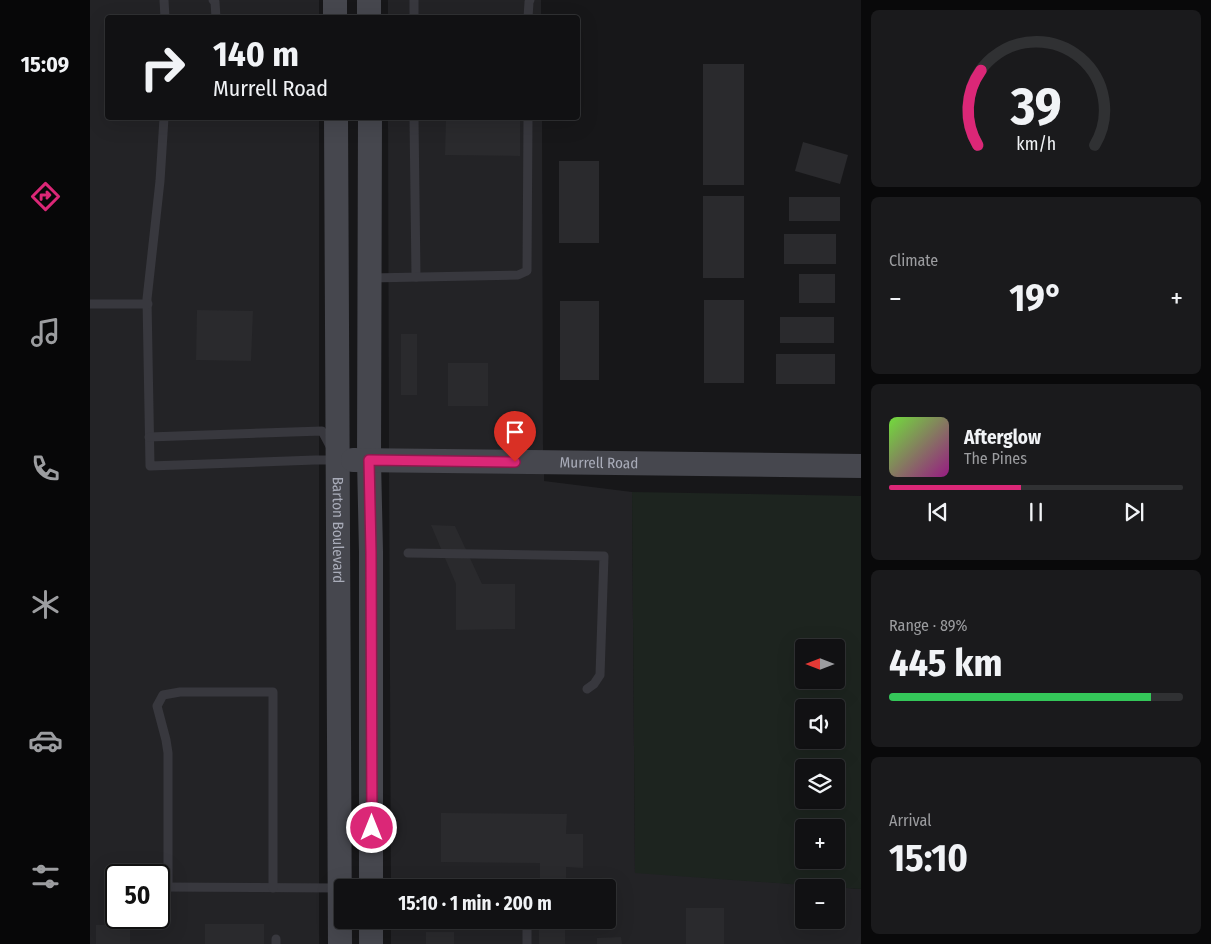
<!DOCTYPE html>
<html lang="en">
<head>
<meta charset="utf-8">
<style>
  body { margin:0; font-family:"Fira Sans Condensed",sans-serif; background:#1a1a1c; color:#f1f3f6; height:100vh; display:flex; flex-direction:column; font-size:19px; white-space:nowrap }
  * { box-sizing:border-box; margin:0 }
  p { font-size:16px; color:#9c9da0 }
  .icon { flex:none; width:28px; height:28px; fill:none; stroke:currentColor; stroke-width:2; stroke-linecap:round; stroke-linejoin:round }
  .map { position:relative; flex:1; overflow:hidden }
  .side { display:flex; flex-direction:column; gap:10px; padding:10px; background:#09090a; width:350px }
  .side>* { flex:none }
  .banner { position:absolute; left:15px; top:15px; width:475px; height:105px; border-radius:5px; box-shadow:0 5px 20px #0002,0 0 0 1px #303133; background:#111113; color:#f1f3f6; overflow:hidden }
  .needle { width:32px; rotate:270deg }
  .buttons { position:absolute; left:705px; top:639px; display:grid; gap:10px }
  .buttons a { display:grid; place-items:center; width:50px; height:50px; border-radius:5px; background:#111113; box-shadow:0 5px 20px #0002,0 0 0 1px #303133; font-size:25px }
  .speed { position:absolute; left:15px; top:864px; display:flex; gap:10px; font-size:25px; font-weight:700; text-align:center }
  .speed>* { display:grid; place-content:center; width:65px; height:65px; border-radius:50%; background:#111113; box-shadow:0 5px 20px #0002,0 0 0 1px #303133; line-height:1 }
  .speed .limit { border:2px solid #111; border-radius:8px; background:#fff; color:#111 }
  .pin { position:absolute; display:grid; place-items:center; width:42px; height:42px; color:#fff; margin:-51px -21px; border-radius:50% 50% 50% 0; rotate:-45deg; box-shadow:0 0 5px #0007 }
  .pin .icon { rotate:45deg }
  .me { position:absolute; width:55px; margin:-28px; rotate:0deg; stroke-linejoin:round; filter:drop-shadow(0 0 4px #0008) }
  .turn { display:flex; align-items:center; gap:18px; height:105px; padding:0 25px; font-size:22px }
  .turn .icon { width:65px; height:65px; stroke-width:2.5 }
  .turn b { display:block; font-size:35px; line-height:42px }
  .big { font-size:38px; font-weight:700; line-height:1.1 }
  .side .widget { flex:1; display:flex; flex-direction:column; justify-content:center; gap:8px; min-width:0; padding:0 18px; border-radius:8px; background:#1a1a1c }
  .side .dial { align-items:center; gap:0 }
  .dial svg { height:130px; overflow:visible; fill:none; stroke:#303133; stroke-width:7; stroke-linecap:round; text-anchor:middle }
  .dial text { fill:#f1f3f6; stroke:none }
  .song { display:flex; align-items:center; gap:15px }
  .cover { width:60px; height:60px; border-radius:8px; background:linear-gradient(135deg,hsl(100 70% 55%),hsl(310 70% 35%)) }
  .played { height:5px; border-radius:2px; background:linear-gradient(90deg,#db2777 45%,#303133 45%) }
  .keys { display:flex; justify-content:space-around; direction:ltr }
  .heat { display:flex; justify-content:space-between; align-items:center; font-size:28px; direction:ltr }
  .charge { height:8px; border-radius:4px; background:linear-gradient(90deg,#34c759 89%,#303133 0) }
  .trip { position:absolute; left:244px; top:879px; width:282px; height:50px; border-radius:5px; background:#111113; box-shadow:0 5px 20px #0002,0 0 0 1px #303133; font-weight:700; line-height:50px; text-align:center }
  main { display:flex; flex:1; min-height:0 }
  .menu { display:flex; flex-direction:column; width:90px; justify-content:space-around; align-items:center; background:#070708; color:#9c9da0 }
  .menu .icon { width:35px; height:35px }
  .menu .active { color:#db2777 }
  .menu b { font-size:22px; color:#f1f3f6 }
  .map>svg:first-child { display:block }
  .built { fill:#232326; fill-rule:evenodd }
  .green { fill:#1d241f; fill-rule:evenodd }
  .building { fill:#2a2a2d }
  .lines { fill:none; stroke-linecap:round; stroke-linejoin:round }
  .lane { stroke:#38383e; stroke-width:9 }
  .secondary { stroke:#46474e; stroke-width:24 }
  .route-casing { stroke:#8e194d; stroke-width:12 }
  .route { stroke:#db2777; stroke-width:9 }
  .labels { text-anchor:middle; stroke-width:5; stroke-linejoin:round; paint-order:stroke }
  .street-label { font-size:15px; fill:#a9acb9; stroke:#121214 }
</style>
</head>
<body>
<main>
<nav class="menu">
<b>15:09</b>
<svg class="icon active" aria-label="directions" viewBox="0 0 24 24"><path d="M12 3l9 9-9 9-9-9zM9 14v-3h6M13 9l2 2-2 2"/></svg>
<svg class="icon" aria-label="music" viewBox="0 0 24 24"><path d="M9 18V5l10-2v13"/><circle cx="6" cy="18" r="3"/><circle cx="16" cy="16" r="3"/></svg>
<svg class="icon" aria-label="phone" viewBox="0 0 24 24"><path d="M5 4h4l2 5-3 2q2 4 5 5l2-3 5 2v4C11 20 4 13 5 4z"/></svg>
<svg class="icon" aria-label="climate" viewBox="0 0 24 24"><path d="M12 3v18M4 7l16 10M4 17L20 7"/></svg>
<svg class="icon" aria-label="car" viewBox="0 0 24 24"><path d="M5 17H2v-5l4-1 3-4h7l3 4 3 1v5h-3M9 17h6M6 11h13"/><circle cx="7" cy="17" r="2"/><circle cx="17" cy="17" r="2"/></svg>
<svg class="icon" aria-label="filters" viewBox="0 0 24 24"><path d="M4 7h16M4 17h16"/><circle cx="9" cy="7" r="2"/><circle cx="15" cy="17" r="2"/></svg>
</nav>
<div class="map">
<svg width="771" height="944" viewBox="0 0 771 944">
  <rect width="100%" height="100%" fill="#171719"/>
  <g class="built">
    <path d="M0,0h229v17l-211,1v100h211v826h-229zM26,875h43v43h-43z"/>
    <rect x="298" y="0" width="153" height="17"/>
    <polygon points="298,118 452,118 453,453 299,451"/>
    <path d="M299,469l155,2v10l88,11 3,380 226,17v55h-470v-24h217v-32l-217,-1zM714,888h32v32h-32z"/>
  </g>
  <path class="green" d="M542,492l229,4v393l-226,-16zM714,648h32v32h-32zM714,708h32v32h-32zM714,768h32v32h-32zM714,828h32v32h-32z"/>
  <g class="building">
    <rect x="613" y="64" width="41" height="121"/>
    <polygon points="356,118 430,118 430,156 355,155"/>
    <polygon points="713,142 758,155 750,184 705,171"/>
    <rect x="469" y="161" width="40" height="82"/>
    <rect x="613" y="196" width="41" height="82"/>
    <rect x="699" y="197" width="51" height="24"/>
    <rect x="694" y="234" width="52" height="30"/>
    <rect x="709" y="274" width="36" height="29"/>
    <rect x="614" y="300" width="40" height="83"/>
    <rect x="470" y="301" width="39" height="79"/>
    <polygon points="107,310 163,311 161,361 106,360"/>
    <rect x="690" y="317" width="54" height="26"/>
    <rect x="311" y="334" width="16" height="61"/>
    <rect x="686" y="354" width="59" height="30"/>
    <rect x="358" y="363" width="40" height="43"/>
    <polygon points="341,525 365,526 392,584 425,584 425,629 366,630 366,584"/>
    <polygon points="351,813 477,814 476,834 493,834 493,868 476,867 476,888 450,888 450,863 351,862"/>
    <rect x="596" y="908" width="38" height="36"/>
    <rect x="449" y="920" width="26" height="24"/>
    <rect x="115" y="924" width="59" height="20"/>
    <rect x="6" y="925" width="34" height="19"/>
    <rect x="336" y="932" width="28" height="12"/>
    <polygon points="531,937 532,944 507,944 507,938"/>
  </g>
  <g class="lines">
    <g class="lane">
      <polyline points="74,0 75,18"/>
      <polyline points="123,0 125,2 126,18"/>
      <polyline points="324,0 324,18"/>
      <polyline points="438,18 439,2 440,0"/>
      <polyline points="74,118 70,181 57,299 60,466 225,460 246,460"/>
      <polyline points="324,118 326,277"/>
      <polyline points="280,278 428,275 437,271 438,118"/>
      <polyline points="0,304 58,304"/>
      <polyline points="59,437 232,431 241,448"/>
      <polyline points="318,553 514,556 510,675 504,684 497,689"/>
      <polyline points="69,887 250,888"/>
      <polyline points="78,887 78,753 76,740 67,706 73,695 90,692 183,692 183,888"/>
      <polyline points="437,920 437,944"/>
      <polyline points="186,939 186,944"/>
    </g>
    <g class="secondary">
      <polyline points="279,0 279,18"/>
      <polyline points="245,18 245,0"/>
      <path id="s1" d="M246,118l4,826"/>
      <polyline points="280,118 279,460 281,552 281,888"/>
      <path id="s2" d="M263,460l508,6"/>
      <polyline points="281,944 281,920"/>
    </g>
  </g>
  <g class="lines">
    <g class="route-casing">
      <polyline id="route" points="282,828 281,552 279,460 425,462"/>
    </g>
    <use href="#route" class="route"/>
  </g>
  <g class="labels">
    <g class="street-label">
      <text dy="5" stroke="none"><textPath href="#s2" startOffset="246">Murrell Road</textPath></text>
      <text dy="5" stroke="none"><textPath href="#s1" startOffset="412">Barton Boulevard</textPath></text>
    </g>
  </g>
</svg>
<div class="buttons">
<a><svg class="needle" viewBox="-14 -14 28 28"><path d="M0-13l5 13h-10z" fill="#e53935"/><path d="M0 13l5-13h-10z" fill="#9c9da0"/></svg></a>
<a><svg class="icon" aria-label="sound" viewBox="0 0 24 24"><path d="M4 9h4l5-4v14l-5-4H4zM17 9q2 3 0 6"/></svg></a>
<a><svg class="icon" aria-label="layers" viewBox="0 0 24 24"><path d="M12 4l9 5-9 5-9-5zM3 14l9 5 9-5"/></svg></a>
<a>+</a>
<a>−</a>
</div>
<div class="speed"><div class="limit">50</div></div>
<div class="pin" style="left:425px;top:462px;background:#d93025"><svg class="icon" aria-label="arrive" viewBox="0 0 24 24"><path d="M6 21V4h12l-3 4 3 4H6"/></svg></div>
<svg class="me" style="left:282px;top:828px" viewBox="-20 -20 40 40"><circle r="17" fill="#db2777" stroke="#fff" stroke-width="3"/><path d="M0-11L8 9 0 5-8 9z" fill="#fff"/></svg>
<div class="trip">15:10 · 1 min · 200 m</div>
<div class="banner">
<div class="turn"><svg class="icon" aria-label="right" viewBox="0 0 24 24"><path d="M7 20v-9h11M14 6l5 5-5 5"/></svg><div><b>140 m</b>Murrell Road</div></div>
</div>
</div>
<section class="side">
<div class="widget dial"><svg viewBox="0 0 100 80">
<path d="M14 69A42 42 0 1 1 86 69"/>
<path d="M14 69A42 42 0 0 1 16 23" stroke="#db2777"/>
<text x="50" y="56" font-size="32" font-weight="700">39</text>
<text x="50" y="72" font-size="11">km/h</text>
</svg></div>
<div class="widget"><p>Climate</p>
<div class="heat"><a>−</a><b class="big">19°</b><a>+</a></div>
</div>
<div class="widget">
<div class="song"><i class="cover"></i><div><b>Afterglow</b><p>The Pines</p></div></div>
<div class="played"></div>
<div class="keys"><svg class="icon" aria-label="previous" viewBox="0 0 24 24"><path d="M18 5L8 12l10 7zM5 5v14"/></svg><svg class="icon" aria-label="pause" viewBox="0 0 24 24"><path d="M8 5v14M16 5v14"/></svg><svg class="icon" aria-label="next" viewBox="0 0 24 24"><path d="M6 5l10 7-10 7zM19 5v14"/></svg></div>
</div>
<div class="widget"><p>Range · 89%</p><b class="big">445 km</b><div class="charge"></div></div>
<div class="widget"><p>Arrival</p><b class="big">15:10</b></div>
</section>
</main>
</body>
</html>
